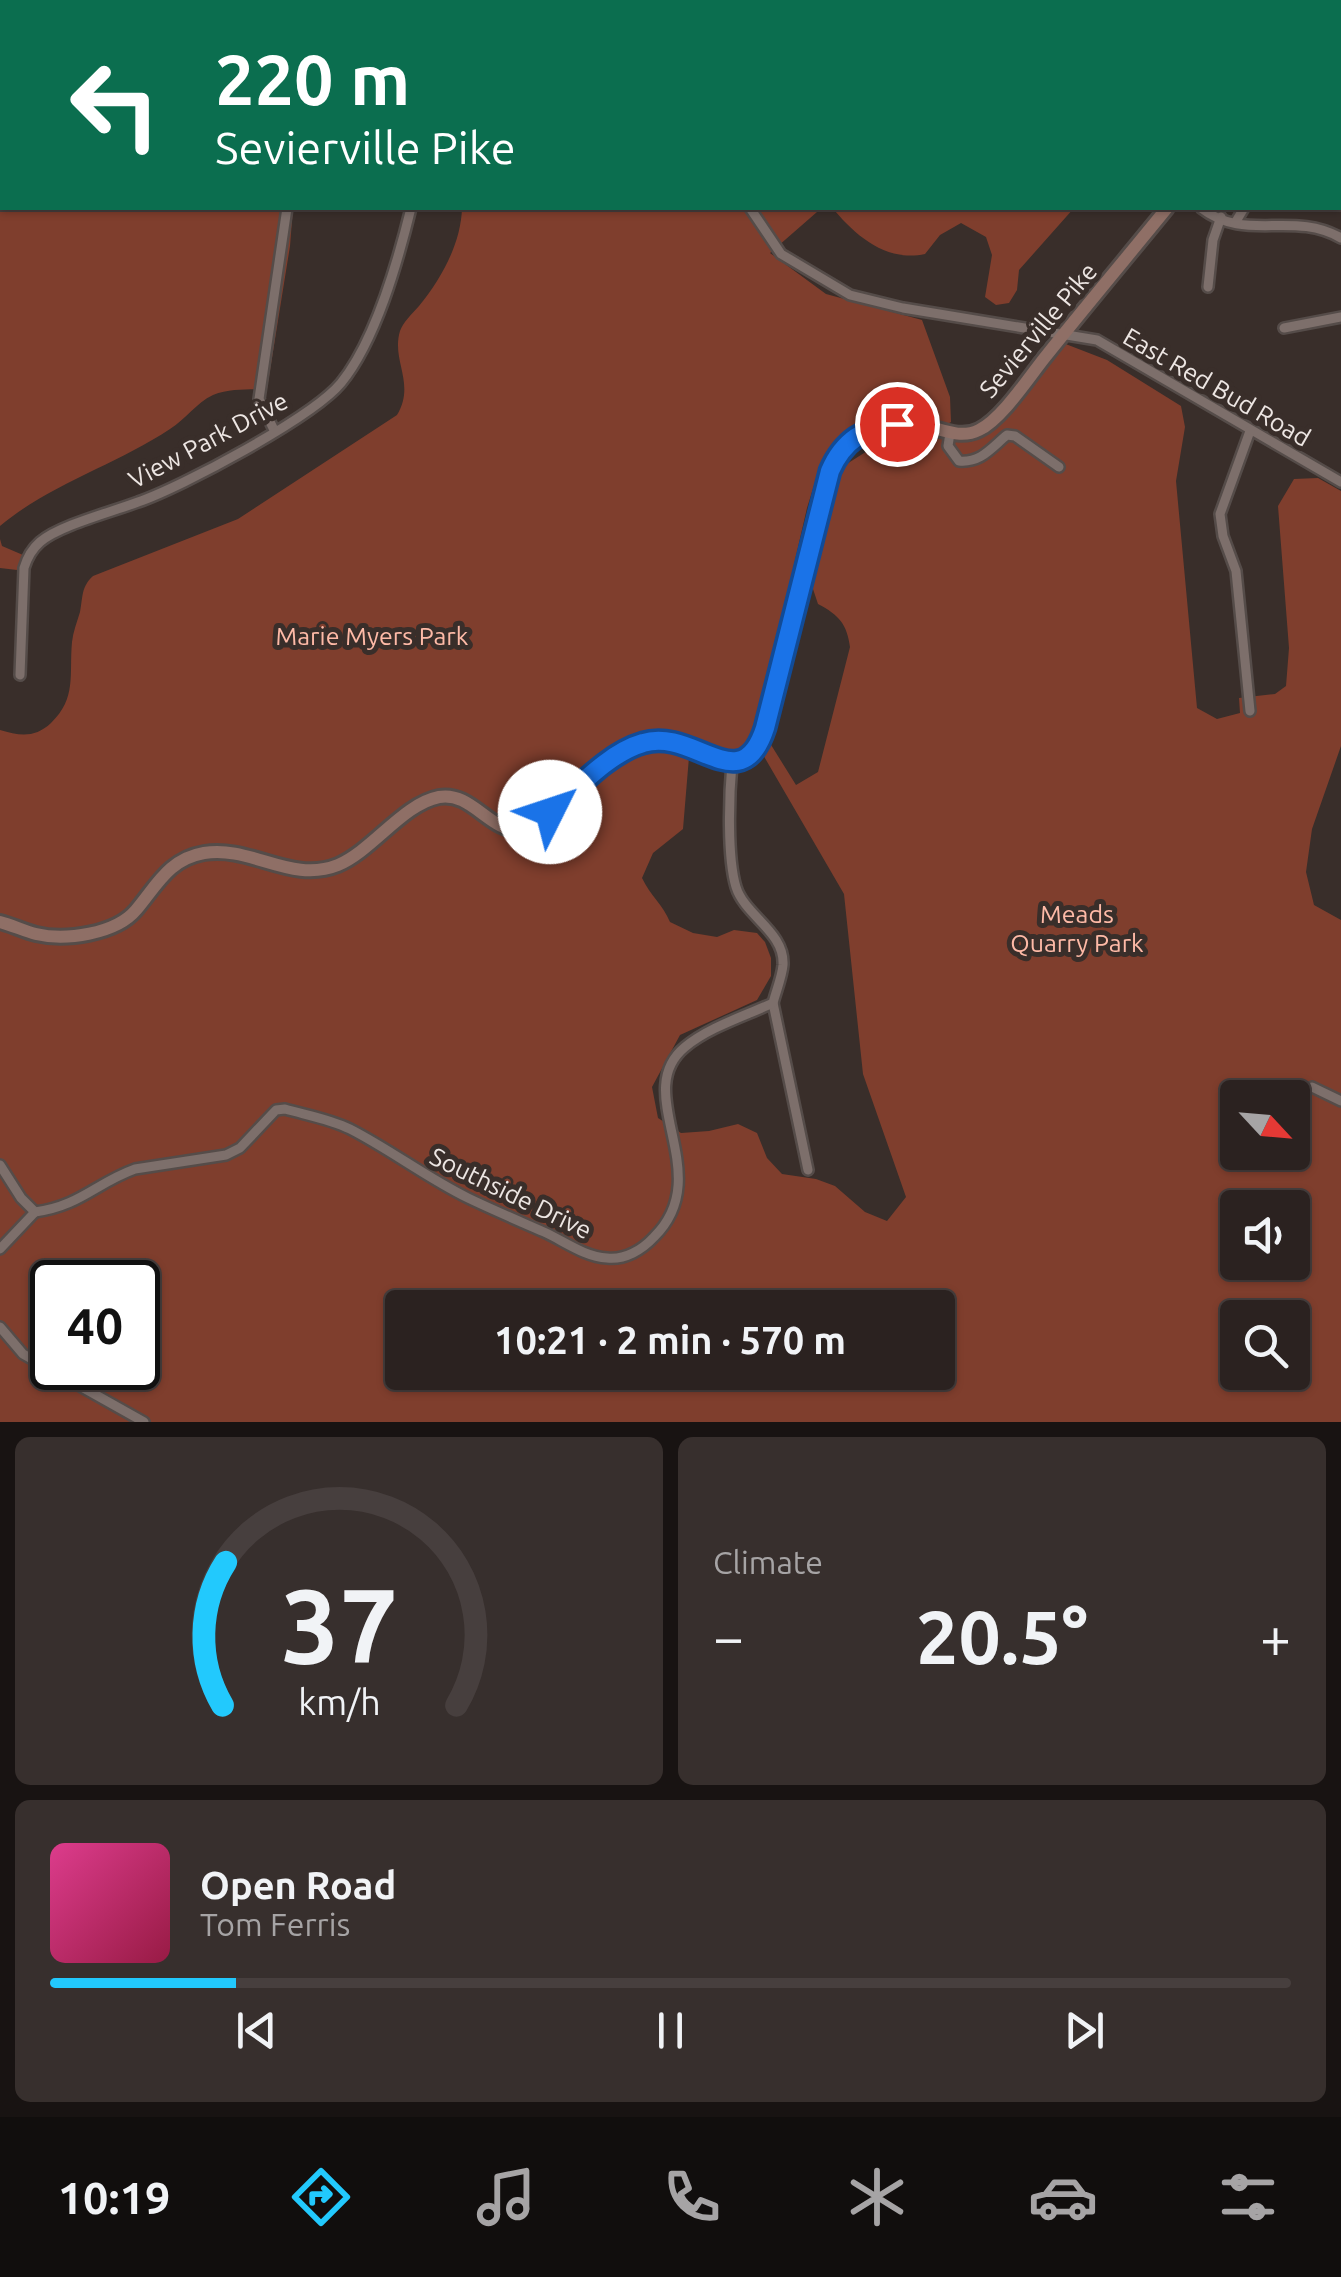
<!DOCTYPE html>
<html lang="en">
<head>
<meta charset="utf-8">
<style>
  body { margin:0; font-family:Ubuntu,sans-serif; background:#372f2d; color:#f1f3f6; height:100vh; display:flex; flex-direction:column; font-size:38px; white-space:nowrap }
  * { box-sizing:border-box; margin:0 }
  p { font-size:32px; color:#a6a4a5 }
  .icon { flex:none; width:55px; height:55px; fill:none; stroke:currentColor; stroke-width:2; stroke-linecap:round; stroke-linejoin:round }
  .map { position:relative; height:1422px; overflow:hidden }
  .details { display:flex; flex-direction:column; gap:15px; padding:15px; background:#181312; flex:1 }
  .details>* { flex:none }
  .top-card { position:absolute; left:0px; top:0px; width:1342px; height:210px; box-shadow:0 2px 8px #0004,0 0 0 2px #473f3e; background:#0b6e4f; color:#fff; overflow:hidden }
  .needle { width:65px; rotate:116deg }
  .controls { position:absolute; left:1220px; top:1080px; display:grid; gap:20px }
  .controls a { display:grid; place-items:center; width:90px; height:90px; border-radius:10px; background:#2b2220; box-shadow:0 2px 8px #0004,0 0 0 2px #473f3e; font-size:50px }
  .speed { position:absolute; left:30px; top:1260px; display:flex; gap:20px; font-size:50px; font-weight:700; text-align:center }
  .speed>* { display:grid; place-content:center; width:130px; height:130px; border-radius:50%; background:#2b2220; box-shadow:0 2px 8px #0004,0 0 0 2px #473f3e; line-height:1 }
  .speed .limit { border:5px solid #111; border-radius:15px; background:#fff; color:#111 }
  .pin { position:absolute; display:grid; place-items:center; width:85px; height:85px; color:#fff; margin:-42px; border:5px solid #fff; border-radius:50%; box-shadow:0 2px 10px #0007 }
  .me { position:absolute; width:110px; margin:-55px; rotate:49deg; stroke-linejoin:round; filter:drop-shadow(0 0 8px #0008) }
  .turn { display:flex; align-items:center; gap:35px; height:210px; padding:0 50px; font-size:45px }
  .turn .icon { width:130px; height:130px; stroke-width:2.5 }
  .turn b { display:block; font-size:70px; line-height:85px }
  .big { font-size:75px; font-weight:700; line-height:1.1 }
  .details .tile { flex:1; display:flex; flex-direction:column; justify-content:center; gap:15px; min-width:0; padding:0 35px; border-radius:15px; background:#372f2d }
  .details .dial { align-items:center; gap:0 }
  .dial svg { height:260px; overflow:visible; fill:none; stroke:#473f3e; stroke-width:7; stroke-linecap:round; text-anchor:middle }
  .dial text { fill:#f1f3f6; stroke:none }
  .song { display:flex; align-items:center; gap:30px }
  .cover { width:120px; height:120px; border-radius:15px; background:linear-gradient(135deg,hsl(330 70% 55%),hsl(340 70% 35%)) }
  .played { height:10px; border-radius:5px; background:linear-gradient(90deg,#22c9fd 15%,#473f3e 15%) }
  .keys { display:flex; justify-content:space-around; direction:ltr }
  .heat { display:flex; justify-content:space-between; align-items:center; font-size:55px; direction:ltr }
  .details .tiles { flex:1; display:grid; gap:15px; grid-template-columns:1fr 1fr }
  .tile:last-child { grid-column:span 2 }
  .trip { position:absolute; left:385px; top:1290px; width:570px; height:100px; border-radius:10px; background:#2b2220; box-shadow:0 2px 8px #0004,0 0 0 2px #473f3e; font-weight:700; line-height:100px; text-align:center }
  .tabs { display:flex; height:160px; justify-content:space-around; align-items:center; background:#110e0d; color:#a6a4a5 }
  .tabs .icon { width:70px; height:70px }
  .tabs .selected { color:#22c9fd }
  .tabs b { font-size:45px; color:#f1f3f6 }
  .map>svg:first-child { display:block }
  .green { fill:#7f3e2d; fill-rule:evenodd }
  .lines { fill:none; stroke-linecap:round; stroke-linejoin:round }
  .street-casing { stroke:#554c49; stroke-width:14 }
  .secondary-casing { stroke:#554c49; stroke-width:18 }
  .street { stroke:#7d6f6b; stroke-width:9 }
  .secondary { stroke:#8f6f66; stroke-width:12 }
  .route-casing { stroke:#114b97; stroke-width:25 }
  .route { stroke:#1a73e8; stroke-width:18 }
  .labels { text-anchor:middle; stroke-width:10; stroke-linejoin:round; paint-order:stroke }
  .street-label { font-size:25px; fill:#ede6e3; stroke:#392e2a }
  .park-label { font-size:25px; fill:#febaa7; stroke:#392e2a }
</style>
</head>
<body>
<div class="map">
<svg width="1341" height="1422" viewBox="0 0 1341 1422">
  <rect width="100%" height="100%" fill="#392e2a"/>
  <g class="green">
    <path d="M0,0l148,2h-146v206h291l-3,38 -23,143c-19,1 -36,-1 -54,6 -17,8 -27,24 -43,34 -54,36 -120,55 -170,97z"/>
    <polygon points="242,0 1221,0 1220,2"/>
    <path d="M462,208h612l-55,62 -2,20 -8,13 -13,2 -11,-8 7,-42 -6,-18 -25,-14 -21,12 -15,19c-37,8 -67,-16 -90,-43l-18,1 -47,41 56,41 96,26 28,77 1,25 -5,3 -23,-9 -34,-3 -32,9 -17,15 -19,26 -14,45 -55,240 -10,9c-39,-4 -60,-30 -103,-22v18l37,-3 13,7 -6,72 -30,24 -11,25c8,17 21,27 28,44l23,11 24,4 17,-7 23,3 8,9 6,16v18l-14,24 -77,35 -28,52 6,31 23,15 28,-2 29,-7 19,9 10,25 15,16 34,5 19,7 30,26 22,9 19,-24 -43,-123 -19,-180 -82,-141 6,-13 28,45 22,-13 32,-125c-3,-23 -11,-32 -32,-43l-8,-24 9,-58 23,-55 52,-33 76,8 15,-9 78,-90 44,17 74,46 4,21 -9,54 21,227 20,11 23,-6 -1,-15 36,-4 11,-8 3,-38 -11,-142 16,-27 24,-1 23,13v255l-29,83 -6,43 8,33 27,15v502h-1341v-692c20,6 35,8 51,-7 26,-25 18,-48 21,-81 1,-10 5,-20 8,-30 3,-15 1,-25 13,-36l145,-57 159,-104c19,-32 -6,-54 3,-84 3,-9 12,-17 19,-25 22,-27 42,-62 43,-98zM1238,1098h54v54h-54zM1238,1208h54v54h-54zM52,1282h86v86h-86zM402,1308h536v64h-536zM1238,1318h54v54h-54z"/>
    <polygon points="0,539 2,546 23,555 17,570 0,568"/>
  </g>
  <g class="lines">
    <g class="street-casing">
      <g id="street">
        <polyline points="252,0 257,2"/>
        <polyline points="522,0 530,2"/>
        <polyline points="382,2 400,0"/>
        <polyline points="1340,12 1341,13"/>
        <polyline points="1340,127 1341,127"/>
        <polyline points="750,208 781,254 850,295 903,308 1097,340 1341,482"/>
        <path d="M1201,208c45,35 91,2 140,30"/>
        <polyline points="1235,223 1244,208"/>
        <polyline points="1208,287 1213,240 1221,217"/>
        <polyline points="1284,328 1341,317"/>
        <polyline points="274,430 259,399 287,208"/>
        <path d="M950,433l-2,13 11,15c22,2 32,-13 48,-26l8,1 44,31"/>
        <path d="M20,675l4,-107c3,-10 8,-19 16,-26 20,-17 72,-30 98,-40 44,-15 175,-85 203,-119 35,-43 57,-122 70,-175"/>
        <polyline points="1250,711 1236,571 1223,536 1220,514 1250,431"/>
        <polyline points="773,1003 808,1170"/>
        <polyline points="1312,1087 1341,1101"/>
        <polyline points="0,1165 21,1198 35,1212"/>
        <path d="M35,1212c45,-6 61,-29 100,-43l91,-14 14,-7 36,-38 9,-1c21,6 45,10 65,20 41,21 77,49 118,69 25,12 51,23 76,34 20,9 41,25 63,26 18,2 35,-8 47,-21 64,-63 -25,-144 31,-190 24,-20 60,-31 88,-44 3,-12 9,-26 10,-38 2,-33 -38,-49 -47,-78 -9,-30 -7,-92 -4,-124"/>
        <polyline points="0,1249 35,1212"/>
        <polyline points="0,1327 23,1354 144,1422"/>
      </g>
    </g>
    <g class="secondary-casing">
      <g id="secondary">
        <polyline points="1332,2 1334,0"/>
        <path d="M0,922c12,3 24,9 36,12 29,7 80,0 100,-24 21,-25 33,-51 68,-57 47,-8 87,31 134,12 35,-15 65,-61 101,-68 33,-6 51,36 82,33 32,-4 82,-77 123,-88 51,-14 98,60 121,-14l58,-230c14,-49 38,-84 96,-74 21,4 40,16 60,6 23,-11 50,-53 67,-74 40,-50 81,-99 121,-148"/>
      </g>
    </g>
    <use href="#street" class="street"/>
    <use href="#secondary" class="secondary"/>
  </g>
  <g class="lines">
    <g class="route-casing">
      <path id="route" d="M550,812c27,-23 58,-59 93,-69 51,-16 98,59 122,-15l65,-257c13,-30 34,-44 67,-47"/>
    </g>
    <use href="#route" class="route"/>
  </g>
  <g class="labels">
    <g class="street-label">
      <text transform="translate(1038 330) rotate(-50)" y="9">Sevierville Pike</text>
      <text transform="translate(1217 387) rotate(30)" y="9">East Red Bud Road</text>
      <text transform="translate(208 440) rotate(-28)" y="9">View Park Drive</text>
      <text transform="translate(511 1193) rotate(26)" y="9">Southside Drive</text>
    </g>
    <g class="park-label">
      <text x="372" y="645">Marie Myers Park</text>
      <text x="1077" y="923">Meads<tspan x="1077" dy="29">Quarry Park</tspan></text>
    </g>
  </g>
</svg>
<div class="controls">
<a><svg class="needle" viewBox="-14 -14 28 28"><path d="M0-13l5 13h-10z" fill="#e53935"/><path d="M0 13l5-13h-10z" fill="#a6a4a5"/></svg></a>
<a><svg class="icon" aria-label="sound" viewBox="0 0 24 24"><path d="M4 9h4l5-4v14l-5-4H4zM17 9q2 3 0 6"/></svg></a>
<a><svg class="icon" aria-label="search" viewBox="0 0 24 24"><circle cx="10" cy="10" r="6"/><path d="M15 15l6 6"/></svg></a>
</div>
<div class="speed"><div class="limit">40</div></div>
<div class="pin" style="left:897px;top:424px;background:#d93025"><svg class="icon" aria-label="arrive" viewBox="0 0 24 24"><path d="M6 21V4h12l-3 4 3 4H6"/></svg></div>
<svg class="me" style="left:550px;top:812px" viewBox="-20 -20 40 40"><circle r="19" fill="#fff"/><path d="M0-13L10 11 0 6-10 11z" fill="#1a73e8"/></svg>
<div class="trip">10:21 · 2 min · 570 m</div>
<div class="top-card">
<div class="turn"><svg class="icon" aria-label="left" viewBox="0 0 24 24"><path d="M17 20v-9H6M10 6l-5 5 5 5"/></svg><div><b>220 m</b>Sevierville Pike</div></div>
</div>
</div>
<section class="details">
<div class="tiles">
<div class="tile dial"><svg viewBox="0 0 100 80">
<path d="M14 69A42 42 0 1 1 86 69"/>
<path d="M14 69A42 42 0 0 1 15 25" stroke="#22c9fd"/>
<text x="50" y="56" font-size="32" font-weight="700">37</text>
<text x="50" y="72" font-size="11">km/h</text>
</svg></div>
<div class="tile"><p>Climate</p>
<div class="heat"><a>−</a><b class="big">20.5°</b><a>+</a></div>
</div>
<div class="tile">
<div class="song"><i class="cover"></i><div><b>Open Road</b><p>Tom Ferris</p></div></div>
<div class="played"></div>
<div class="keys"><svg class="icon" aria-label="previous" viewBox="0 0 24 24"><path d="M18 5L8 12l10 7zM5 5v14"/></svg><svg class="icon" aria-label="pause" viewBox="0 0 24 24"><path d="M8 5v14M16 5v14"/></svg><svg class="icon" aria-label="next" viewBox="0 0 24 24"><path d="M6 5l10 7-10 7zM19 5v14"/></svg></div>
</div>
</div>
</section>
<nav class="tabs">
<b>10:19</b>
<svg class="icon selected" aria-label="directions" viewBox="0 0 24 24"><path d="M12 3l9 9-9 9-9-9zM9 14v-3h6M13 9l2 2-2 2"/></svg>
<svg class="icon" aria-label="music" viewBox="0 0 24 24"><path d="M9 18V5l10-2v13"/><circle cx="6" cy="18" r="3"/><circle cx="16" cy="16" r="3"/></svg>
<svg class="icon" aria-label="phone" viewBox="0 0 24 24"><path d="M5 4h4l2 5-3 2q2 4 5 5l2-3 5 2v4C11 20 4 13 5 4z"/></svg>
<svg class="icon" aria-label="climate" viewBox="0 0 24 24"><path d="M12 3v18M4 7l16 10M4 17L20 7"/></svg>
<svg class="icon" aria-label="car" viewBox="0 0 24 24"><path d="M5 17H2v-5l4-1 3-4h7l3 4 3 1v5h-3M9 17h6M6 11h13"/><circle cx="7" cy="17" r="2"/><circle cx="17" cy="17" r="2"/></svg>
<svg class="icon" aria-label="filters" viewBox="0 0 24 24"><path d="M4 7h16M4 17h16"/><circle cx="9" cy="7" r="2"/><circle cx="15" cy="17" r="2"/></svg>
</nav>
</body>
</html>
